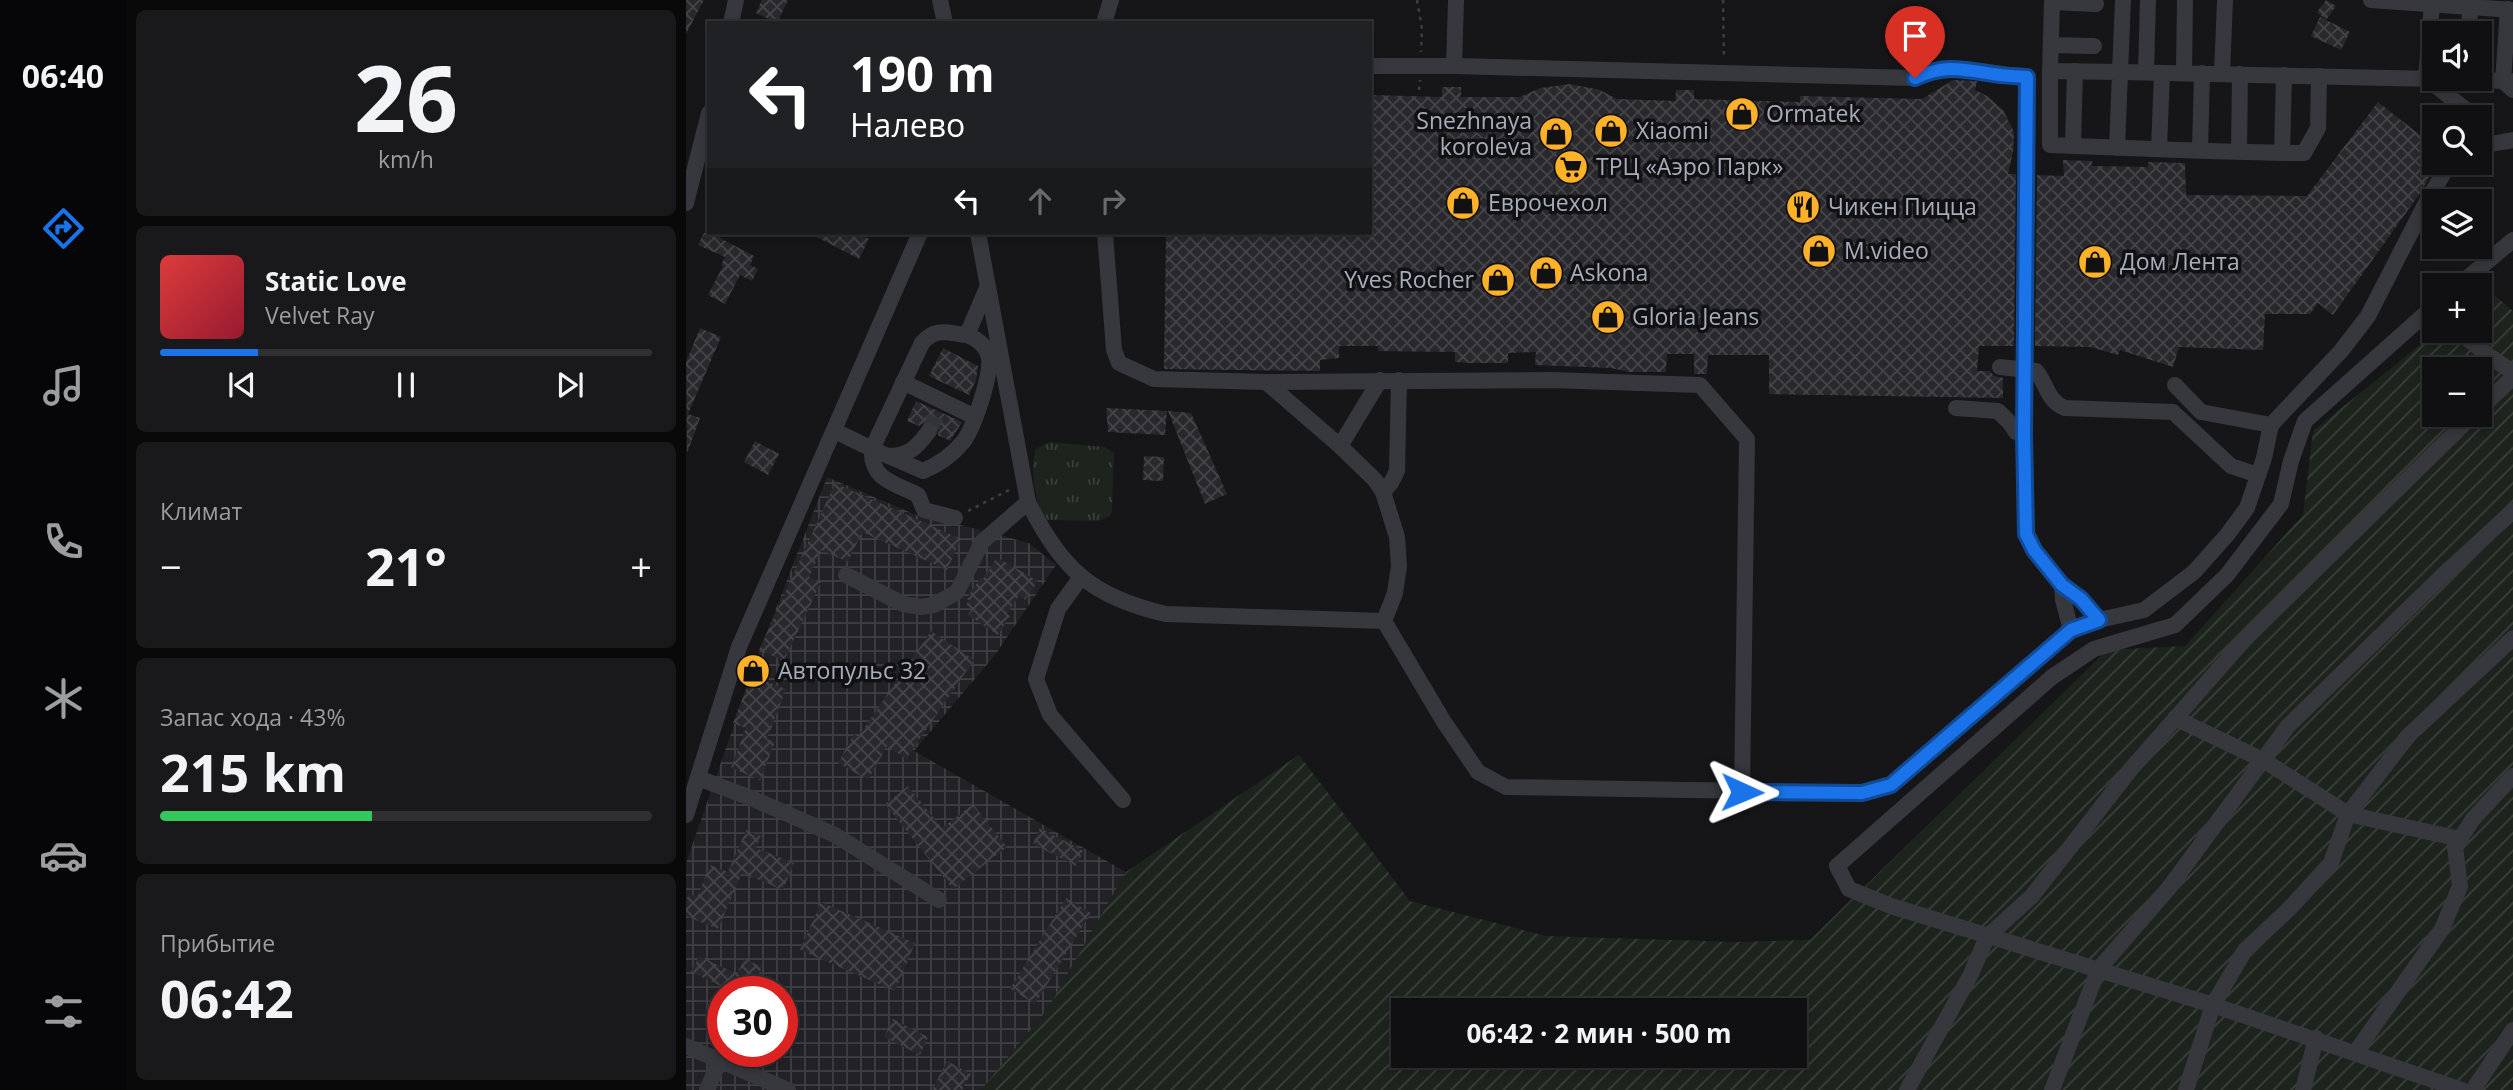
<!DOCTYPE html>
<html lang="ru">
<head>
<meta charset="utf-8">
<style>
  body { margin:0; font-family:"Open Sans",sans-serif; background:#19191c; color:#f1f3f6; height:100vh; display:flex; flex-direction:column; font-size:26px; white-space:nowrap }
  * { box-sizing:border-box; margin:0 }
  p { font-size:23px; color:#9c9da0 }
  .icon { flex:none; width:38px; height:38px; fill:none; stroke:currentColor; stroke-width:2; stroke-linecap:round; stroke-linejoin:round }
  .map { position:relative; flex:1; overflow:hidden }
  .drawer { display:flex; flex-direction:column; gap:10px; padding:10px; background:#09090a; width:560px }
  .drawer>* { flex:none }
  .guide { position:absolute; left:21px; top:21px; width:665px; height:214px; border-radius:0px; box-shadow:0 4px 10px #0003,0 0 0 2px #303033; background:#202124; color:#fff; overflow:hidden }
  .buttons { position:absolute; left:1736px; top:21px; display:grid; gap:14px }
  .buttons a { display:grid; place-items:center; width:70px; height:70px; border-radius:0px; background:#101013; box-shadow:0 4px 10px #0003,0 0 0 2px #303033; font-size:35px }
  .speed { position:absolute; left:21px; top:976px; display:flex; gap:14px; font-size:35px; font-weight:700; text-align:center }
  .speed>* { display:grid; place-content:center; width:91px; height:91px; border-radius:50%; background:#101013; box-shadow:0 4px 10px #0003,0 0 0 2px #303033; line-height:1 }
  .speed .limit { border:10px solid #d22; background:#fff; color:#111 }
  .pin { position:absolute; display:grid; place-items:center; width:60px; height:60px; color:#fff; margin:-72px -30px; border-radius:50% 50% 50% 0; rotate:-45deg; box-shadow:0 0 7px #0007 }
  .pin .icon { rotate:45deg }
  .me { position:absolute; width:77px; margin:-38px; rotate:91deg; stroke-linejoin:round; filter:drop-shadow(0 0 5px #0008) }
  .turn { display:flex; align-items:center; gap:24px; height:147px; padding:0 28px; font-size:32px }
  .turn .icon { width:91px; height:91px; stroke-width:2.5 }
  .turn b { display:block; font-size:49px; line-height:60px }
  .lanes { display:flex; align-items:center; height:66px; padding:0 28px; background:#0003; justify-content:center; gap:35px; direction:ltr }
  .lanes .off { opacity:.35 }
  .big { font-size:52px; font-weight:700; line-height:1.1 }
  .drawer .widget { flex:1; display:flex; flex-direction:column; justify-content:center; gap:10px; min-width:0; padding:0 24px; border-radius:10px; background:#19191c }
  .drawer .dial { align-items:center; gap:0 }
  .dial b { font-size:91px; line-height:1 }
  .song { display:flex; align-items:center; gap:21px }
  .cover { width:84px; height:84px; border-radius:10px; background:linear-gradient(135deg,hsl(0 70% 55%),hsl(350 70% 35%)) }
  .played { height:7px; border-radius:4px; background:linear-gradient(90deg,#1a73e8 20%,#303033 20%) }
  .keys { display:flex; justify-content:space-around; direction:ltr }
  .heat { display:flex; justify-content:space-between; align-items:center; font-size:38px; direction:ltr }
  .charge { height:10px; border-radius:5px; background:linear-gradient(90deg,#34c759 43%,#303033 0) }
  .trip { position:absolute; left:705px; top:998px; width:416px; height:70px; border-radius:0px; background:#101013; box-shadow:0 4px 10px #0003,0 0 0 2px #303033; font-weight:700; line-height:70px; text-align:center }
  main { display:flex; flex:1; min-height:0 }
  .tabs { display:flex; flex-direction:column; width:126px; justify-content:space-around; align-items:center; background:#060608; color:#9c9da0 }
  .tabs .icon { width:49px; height:49px }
  .tabs .active { color:#1a73e8 }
  .tabs b { font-size:32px; color:#f1f3f6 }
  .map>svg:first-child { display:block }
  .industrial { fill:url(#industrial-grid); fill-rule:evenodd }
  .grass { fill:url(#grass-tufts) }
  .garden { fill:url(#garden-furrows); fill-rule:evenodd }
  .building { fill:url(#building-cross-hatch) }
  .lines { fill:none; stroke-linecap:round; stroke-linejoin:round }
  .minor-tunnel { stroke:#333439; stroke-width:16; stroke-dasharray:16 8; stroke-linecap:butt }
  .path { stroke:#3d3f45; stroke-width:2.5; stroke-dasharray:3.5 5; stroke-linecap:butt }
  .minor { stroke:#37383e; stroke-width:16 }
  .route-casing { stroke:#114b97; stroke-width:18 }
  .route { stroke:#1a73e8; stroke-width:12 }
  .labels { text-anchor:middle; stroke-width:7; stroke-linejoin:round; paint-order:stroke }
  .poi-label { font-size:23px; fill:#a7adba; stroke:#111114; text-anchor:start }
</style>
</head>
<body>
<main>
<nav class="tabs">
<b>06:40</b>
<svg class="icon active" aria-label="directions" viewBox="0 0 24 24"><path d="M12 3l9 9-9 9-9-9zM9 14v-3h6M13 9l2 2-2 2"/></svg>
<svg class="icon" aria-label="music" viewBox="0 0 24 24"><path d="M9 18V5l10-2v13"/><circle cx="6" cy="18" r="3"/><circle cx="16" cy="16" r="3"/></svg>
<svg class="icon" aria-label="phone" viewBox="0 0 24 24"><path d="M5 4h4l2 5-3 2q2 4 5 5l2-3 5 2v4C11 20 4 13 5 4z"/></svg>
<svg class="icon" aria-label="climate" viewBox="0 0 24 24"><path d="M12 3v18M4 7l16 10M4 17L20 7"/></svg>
<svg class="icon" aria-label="car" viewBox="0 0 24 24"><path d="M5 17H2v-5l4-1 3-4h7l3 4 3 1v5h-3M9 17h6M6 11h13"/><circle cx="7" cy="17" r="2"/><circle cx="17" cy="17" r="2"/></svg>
<svg class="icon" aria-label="filters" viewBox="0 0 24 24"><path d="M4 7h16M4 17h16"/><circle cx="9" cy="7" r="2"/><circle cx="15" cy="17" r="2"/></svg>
</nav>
<section class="drawer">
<div class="widget dial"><b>26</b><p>km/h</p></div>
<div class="widget">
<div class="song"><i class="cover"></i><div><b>Static Love</b><p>Velvet Ray</p></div></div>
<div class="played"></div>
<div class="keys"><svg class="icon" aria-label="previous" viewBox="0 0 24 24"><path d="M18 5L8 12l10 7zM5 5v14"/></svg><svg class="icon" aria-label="pause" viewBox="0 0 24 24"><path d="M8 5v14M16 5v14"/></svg><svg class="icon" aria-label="next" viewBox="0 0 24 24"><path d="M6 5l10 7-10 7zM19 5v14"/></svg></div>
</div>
<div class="widget"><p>Климат</p>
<div class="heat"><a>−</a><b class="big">21°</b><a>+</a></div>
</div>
<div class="widget"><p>Запас хода · 43%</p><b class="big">215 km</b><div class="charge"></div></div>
<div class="widget"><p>Прибытие</p><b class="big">06:42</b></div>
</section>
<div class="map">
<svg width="1827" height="1090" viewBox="0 0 1827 1090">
  <defs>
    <pattern id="industrial-grid" width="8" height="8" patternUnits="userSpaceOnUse" patternTransform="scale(1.75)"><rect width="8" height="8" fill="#222226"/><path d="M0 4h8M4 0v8" fill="none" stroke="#3f3f43"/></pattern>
    <pattern id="grass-tufts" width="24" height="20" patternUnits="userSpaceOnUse" patternTransform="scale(1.75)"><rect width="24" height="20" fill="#1c241d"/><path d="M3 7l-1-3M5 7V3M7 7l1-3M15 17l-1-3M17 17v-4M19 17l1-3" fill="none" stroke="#3a413c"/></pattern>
    <pattern id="garden-furrows" width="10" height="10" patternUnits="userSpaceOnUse" patternTransform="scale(1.75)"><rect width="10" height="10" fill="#1c241d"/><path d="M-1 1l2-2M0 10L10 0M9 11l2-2" fill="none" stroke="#3a413c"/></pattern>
    <pattern id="building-cross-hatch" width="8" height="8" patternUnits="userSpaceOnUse" patternTransform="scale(1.75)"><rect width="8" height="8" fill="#29292d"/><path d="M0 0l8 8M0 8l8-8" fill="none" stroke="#454549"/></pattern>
  </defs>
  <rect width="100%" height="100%" fill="#161619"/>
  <path class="industrial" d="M141,477l94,40 44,9 64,17 27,22 -61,90 -81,96 212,121 -79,138 -66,80h-295v-227l74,-213zM37,992h59v60h-59z"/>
  <path class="grass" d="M363,442l56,5 9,6 -2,58 -2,5 -12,5 -50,-1c-13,-9 -19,-58 -12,-71z"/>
  <path class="garden" d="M1802,290l25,21v779h-1532l66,-80 79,-138 173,-117 111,146 136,35 188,6 76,-2 297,-290 78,-4 118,-131 10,-84 124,-100h43v-34zM1748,369h46v46h-46zM718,1010h392v45h-392z"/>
  <g class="building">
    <polygon points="0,0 18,0 0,34"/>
    <polygon points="76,0 102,0 91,23 70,13"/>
    <polygon points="1640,0 1650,6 1640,20 1631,12"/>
    <polygon points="1634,17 1664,32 1655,50 1625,36"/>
    <polygon points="1267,80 1291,81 1289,90 1301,96 1317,110 1328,132 1327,152 1322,174 1330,174 1328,346 1293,346 1291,371 1304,371 1308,376 1317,378 1317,398 1083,394 1083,355 1022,355 1021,374 1008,374 1008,354 981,354 980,372 943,372 925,368 849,365 850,352 822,353 822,363 784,363 769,362 769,352 692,351 692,346 653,346 653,358 634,360 634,371 478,369 480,233 684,233 684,95 756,97 756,87 775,87 775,97 834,97 854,88 884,84 914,90 931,99 989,101 990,90 1008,90 1008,99 1114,102 1114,96 1236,99"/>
    <polygon points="1692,102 1748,146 1748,163 1752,163 1732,196 1647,315 1632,303 1624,314 1579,314 1577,350 1493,347 1487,367 1434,350 1432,355 1404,347 1349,346 1351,175 1378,176 1377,160 1406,161 1406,166 1462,167 1462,162 1499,163 1500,195 1621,196"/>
    <polygon points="18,233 36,233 34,238 68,256 64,265 72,269 66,281 54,275 39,304 22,295 37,266 35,265 39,257 12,245"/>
    <polygon points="123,233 172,233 183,239 173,259"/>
    <polygon points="14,328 35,337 2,414 14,418 1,453 0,362"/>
    <polygon points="257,348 292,366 290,380 283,395 243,376"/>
    <polygon points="230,401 276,422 264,441 252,435 253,428 249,422 240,421 233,426 221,421"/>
    <polygon points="420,408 481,411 479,435 422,432"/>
    <polygon points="482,411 505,413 541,494 519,504"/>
    <polygon points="69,441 93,454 82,475 58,462"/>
    <polygon points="458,456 478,457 477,481 457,480"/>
    <polygon points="149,483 275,539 261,570 176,532 162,562 135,550 123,577 135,582 98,661 73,650"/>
    <polygon points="314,559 352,581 339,600 333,596 321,614 324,616 312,635 282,615 286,609 280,605 283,600 280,599 295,577 297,579 309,560 312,562"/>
    <polygon points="245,631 288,660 220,759 201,746 182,780 152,763 168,734 172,737"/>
    <polygon points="65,676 100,689 81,739 89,742 74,780 45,768 60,728 47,723"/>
    <polygon points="222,786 256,828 287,804 321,847 267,889 199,804"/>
    <polygon points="354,828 398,851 390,866 347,844"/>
    <polygon points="60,830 75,836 70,848 108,863 97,890 56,873 32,929 0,916 0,900 3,894 11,897 24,865 42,872"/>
    <polygon points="380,898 405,913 349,1004 324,989"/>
    <polygon points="135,902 229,943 209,991 114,950"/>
    <polygon points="13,956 51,974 58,959 76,967 65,992 48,992 5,972"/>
    <polygon points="207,1019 242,1037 234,1055 198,1037"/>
    <polygon points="261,1061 285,1074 276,1090 246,1090"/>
  </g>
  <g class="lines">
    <polyline class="minor-tunnel" points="243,431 252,411"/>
    <g class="path">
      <polyline points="731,0 736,29 735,52"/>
      <polyline points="1037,0 1038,59"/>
      <polyline points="733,90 734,80"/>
      <polyline points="282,511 323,490"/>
    </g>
    <g class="minor">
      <polyline points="254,0 259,23"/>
      <polyline points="1437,0 1434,72 1748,79"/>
      <polyline points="1685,0 1827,10"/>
      <polyline points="1746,4 1740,78 1789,117"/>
      <polyline points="1822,9 1817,81 1827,90"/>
      <polyline points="45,23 50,0"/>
      <polyline points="418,23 425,0"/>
      <polyline points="1783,33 1784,7"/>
      <polyline points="1365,45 1408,46"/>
      <path d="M684,66h84l461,12c37,-18 73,-4 112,-1l-3,357 3,100 7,16 28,35 19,14 18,21"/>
      <polyline points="768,66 770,0"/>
      <polyline points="1364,71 1366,2 1410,4"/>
      <polyline points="1460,72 1462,0"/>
      <polyline points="1498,73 1499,0"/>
      <polyline points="1536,74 1539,0"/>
      <polyline points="1750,79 1825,81"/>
      <polyline points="1387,146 1389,71"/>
      <polyline points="1794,146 1827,140"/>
      <path d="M1431,148l3,-76 -70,-1v74c84,3 169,8 254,8l14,-25 1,-52"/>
      <polyline points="1473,149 1476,73"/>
      <polyline points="1514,150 1516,73"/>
      <polyline points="1553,151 1554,74"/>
      <polyline points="1596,153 1598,75"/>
      <polyline points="0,203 23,113"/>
      <path d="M292,233l50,269c34,67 63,95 138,112l218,7"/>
      <polyline points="419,233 428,350 433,363 468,379 580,382 865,380 1014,385 1061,439 1056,792"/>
      <polyline points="1773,285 1827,240"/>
      <polyline points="1748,306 1619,421 1605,461 1595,504 1541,575 1489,625 1408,649 1366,677 1151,866 1163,889 1205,906 1527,1005 1776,1090"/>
      <polyline points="1772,331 1803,356 1827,372"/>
      <path d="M1314,367l36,4c11,13 11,30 29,37l108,4 58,54 27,9"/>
      <polyline points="217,382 289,417"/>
      <polyline points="580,382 654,446 689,480 697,492 711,537 713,566 709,593 698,621"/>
      <polyline points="1489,385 1515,412 1585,425"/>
      <polyline points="1270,408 1312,411 1324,423 1330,432 1338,434"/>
      <polyline points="1794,409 1827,377"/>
      <path d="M149,431l37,18 50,-106c14,-16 25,-10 45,-8l20,-47"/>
      <polyline points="654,446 694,380"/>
      <path d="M203,456c20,0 28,-9 40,-25"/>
      <polyline points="697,492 705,483 711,471 713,380"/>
      <path d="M269,518l-31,-8 -6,-15c-23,-12 -48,-15 -46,-46l51,22c15,-6 29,-16 40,-29 11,-14 28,-66 26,-84 -2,-12 -12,-19 -22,-23"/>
      <polyline points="160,575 217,604 235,607 248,605 271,592 296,542 342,502"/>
      <polyline points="395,577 372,609 350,679 364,715 437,800"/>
      <polyline points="1376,585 1377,600 1385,630"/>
      <polyline points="698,621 758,722 792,772 820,787 1176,793 1205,785 1385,630 1413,620 1458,610 1508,572 1541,535 1561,508 1578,458 1585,425 1655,351 1682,316 1742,199 1759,171 1768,163"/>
      <polyline points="1489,718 1577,760 1662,814 1774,839"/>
      <polyline points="12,778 65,798 149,835 253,900"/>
      <polyline points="0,815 53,647 234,233"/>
      <polyline points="0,1046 102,1090"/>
      <polyline points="1669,1053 1756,929 1774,886 1769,847 1787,819 1827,776"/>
      <polyline points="21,1090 34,1060"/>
      <polyline points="1221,1090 1285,974 1301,937 1346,896 1444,770 1559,639 1787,415"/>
      <polyline points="1366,1090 1412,970 1482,889 1602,726 1756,576 1827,511"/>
      <polyline points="1500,1090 1527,1005 1559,950 1604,908 1645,863 1662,814 1722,736 1827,638"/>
      <polyline points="1617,1090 1630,1038"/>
      <polyline points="1787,1090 1827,1030"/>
    </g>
  </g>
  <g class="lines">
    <g class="route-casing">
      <path id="route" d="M1056,792l120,1 29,-8 180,-155 28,-10 -18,-21 -19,-14 -28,-35 -8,-16 -2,-100 3,-357c-11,-1 -23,-1 -34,-3 -31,-5 -49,-10 -78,4"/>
    </g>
    <use href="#route" class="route"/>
  </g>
  <defs>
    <g id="shop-disc" transform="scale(1.75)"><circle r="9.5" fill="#ffb128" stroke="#111114"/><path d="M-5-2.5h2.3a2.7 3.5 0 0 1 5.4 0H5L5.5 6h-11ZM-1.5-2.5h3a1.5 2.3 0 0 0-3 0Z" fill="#111"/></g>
    <g id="supermarket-disc" transform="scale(1.75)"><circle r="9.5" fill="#ffb128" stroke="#111114"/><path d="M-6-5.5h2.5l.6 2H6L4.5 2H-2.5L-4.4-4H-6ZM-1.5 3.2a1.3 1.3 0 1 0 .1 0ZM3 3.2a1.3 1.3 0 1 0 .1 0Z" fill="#111"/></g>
    <g id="restaurant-disc" transform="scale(1.75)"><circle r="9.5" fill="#ffb128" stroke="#111114"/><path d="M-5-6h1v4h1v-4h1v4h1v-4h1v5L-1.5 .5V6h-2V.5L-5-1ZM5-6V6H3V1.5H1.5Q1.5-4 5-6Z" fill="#111"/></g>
  </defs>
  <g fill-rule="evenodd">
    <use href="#shop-disc" x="1056" y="114"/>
    <use href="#shop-disc" x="925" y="131"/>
    <use href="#shop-disc" x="870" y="134"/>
    <use href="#supermarket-disc" x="885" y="167"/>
    <use href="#shop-disc" x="777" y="203"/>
    <use href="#restaurant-disc" x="1117" y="207"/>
    <use href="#shop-disc" x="1133" y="251"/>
    <use href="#shop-disc" x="1409" y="262"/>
    <use href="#shop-disc" x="860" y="273"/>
    <use href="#shop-disc" x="812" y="280"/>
    <use href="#shop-disc" x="922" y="317"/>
    <use href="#shop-disc" x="67" y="671"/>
  </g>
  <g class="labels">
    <g class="poi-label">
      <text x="1080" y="122">Ormatek</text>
      <text x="846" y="129" text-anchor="end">Snezhnaya<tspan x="846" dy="26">koroleva</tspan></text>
      <text x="950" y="139">Xiaomi</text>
      <text x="910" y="175">ТРЦ «Аэро Парк»</text>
      <text x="802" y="211">Еврочехол</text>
      <text x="1142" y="215">Чикен Пицца</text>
      <text x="1158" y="259">M.video</text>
      <text x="1434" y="270">Дом Лента</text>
      <text x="884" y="281">Askona</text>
      <text x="788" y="288" text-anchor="end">Yves Rocher</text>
      <text x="946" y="325">Gloria Jeans</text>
      <text x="92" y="679">Автопульс 32</text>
    </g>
  </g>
</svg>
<div class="buttons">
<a><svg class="icon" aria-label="sound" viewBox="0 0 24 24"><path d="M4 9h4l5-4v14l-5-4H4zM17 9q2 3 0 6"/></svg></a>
<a><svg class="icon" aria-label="search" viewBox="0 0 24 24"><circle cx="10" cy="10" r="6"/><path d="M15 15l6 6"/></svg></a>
<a><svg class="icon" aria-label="layers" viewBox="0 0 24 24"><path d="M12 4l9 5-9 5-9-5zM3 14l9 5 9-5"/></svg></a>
<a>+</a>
<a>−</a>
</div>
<div class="speed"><div class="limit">30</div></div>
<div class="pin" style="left:1229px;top:78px;background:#d93025"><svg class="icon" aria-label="arrive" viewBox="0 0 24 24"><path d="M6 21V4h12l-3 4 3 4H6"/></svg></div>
<svg class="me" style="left:1056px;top:792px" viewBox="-20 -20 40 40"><path d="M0-17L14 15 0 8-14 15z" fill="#1a73e8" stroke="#fff" stroke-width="4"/></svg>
<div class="trip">06:42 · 2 мин · 500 m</div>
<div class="guide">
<div class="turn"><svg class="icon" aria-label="left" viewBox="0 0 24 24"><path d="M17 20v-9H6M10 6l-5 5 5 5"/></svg><div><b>190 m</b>Налево</div></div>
<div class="lanes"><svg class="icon" aria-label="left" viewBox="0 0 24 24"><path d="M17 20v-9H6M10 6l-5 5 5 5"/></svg><svg class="icon off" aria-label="ahead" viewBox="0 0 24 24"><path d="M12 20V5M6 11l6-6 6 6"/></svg><svg class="icon off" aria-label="right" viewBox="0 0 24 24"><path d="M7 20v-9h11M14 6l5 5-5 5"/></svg></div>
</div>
</div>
</main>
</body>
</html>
